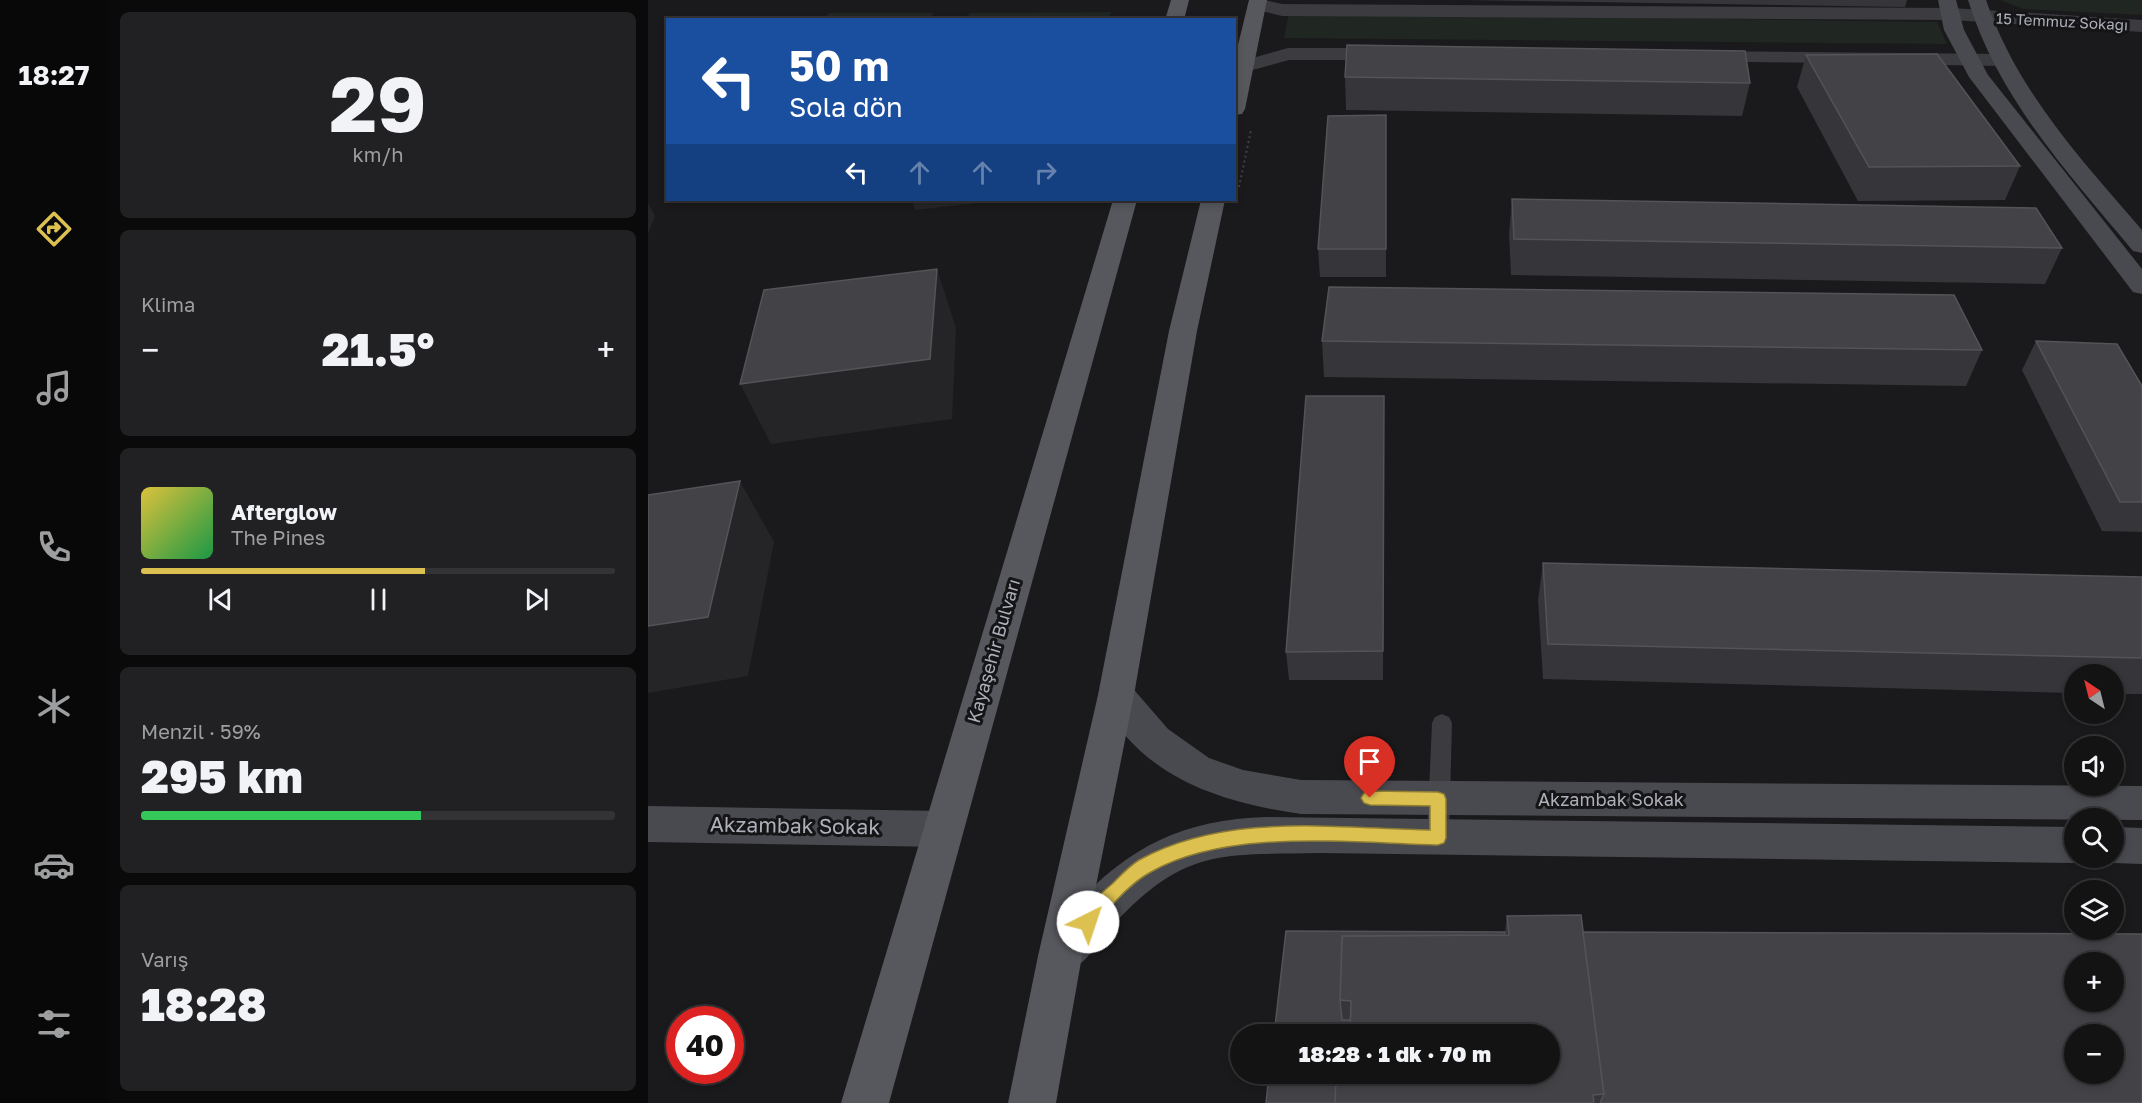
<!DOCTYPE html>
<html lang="tr">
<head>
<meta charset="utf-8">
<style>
  body { margin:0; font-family:"Golos Text",sans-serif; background:#212022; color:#f1f3f6; height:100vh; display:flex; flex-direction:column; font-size:22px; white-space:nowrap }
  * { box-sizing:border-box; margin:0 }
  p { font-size:20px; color:#9d9ea0 }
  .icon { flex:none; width:33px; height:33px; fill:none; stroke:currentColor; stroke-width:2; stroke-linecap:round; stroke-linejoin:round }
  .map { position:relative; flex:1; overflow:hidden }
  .drawer { display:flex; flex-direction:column; gap:12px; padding:12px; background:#0b0a0b; width:540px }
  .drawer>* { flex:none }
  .guide { position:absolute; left:18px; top:18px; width:570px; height:183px; border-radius:0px; box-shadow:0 3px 9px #0003,0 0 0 2px #333234; background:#1a4fa0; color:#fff; overflow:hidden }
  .needle { width:39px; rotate:325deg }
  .fabs { position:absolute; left:1416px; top:664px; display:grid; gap:12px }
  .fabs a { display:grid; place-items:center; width:60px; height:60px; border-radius:50%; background:#141314; box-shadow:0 3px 9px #0003,0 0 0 2px #333234; font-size:30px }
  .speed { position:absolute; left:18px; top:1006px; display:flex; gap:12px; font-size:30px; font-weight:700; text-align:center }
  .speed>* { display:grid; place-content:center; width:78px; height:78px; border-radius:50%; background:#141314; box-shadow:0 3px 9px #0003,0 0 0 2px #333234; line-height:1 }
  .speed .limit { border:9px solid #d22; background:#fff; color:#111 }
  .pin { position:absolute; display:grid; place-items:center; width:51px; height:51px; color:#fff; margin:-62px -26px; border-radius:50% 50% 50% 0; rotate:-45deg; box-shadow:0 0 6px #0007 }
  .pin .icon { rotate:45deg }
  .me { position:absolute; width:66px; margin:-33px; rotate:41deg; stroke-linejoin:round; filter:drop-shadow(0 0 4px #0008) }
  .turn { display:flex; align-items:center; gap:21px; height:126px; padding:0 24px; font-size:27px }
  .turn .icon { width:78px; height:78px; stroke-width:2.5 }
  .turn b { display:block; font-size:42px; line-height:51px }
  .lanes { display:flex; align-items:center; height:57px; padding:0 24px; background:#0003; justify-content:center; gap:30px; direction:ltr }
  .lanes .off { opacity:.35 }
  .big { font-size:45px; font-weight:800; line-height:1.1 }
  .drawer .widget { flex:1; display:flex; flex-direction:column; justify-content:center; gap:9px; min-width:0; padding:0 21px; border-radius:9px; background:#212022 }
  .drawer .dial { align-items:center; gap:0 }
  .dial b { font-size:78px; line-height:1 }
  .song { display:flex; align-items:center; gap:18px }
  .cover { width:72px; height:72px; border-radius:9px; background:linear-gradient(135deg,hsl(50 70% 55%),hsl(140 70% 35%)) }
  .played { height:6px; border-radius:3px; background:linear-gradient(90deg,#dcc150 60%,#333234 60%) }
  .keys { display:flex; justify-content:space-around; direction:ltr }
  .heat { display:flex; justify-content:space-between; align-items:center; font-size:33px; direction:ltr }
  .charge { height:9px; border-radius:4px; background:linear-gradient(90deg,#34c759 59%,#333234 0) }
  .trip { position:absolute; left:582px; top:1024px; width:330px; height:60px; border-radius:30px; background:#141314; box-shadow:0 3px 9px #0003,0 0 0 2px #333234; font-weight:800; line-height:60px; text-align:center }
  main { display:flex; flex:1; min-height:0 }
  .tab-bar { display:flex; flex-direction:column; width:108px; justify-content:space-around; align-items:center; background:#080808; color:#9d9ea0 }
  .tab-bar .icon { width:42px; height:42px }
  .tab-bar .selected { color:#dcc150 }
  .tab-bar b { font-size:27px; color:#f1f3f6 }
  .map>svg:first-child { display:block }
  .green { fill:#202621 }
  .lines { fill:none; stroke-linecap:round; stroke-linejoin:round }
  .path { stroke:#414246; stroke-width:2; stroke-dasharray:2 3; stroke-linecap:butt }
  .lane { fill:#3b3b40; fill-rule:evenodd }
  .street { fill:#3b3b40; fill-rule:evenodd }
  .secondary { fill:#494a4f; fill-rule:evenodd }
  .primary { fill:#57585e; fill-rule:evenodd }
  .wall { fill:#363539 }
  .shaded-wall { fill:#252427 }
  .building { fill:#434246; stroke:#535358; stroke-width:1.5; fill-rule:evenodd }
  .route { fill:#dcc150; stroke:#8f7d34; stroke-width:1.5 }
  .labels { text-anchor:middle; stroke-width:6; stroke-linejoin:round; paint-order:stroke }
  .far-street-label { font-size:15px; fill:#adafb9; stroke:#151416 }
  .street-label { font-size:18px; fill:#adafb9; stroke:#151416 }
  .near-street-label { font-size:21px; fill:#adafb9; stroke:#151416 }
</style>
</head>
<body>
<main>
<nav class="tab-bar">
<b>18:27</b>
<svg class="icon selected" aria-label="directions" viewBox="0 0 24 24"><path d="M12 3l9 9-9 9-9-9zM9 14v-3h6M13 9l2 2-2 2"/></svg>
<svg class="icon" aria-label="music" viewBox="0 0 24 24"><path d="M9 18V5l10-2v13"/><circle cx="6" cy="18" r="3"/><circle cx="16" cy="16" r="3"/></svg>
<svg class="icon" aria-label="phone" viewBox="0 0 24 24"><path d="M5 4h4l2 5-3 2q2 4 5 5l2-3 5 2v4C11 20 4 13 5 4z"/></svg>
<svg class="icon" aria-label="climate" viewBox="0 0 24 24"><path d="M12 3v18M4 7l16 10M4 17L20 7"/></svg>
<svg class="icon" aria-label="car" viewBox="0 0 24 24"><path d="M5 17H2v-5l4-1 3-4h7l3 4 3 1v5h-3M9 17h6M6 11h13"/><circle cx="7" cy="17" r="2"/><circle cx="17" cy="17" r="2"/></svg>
<svg class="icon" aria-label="filters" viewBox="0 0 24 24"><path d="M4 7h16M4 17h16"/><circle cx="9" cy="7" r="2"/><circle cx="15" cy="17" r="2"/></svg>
</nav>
<section class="drawer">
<div class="widget dial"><b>29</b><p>km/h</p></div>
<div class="widget"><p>Klima</p>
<div class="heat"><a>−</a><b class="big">21.5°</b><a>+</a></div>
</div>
<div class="widget">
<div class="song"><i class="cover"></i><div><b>Afterglow</b><p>The Pines</p></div></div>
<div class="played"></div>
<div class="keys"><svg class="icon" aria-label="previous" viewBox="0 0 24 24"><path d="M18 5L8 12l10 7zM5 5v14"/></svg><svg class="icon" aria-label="pause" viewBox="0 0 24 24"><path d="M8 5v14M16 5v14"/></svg><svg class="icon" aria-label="next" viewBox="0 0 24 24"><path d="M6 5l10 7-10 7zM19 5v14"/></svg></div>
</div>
<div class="widget"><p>Menzil · 59%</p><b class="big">295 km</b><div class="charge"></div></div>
<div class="widget"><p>Varış</p><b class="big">18:28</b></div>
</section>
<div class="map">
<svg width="1494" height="1103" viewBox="0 0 1494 1103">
  <rect width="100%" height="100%" fill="#1a191b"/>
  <g class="green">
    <polygon points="1352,0 1494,0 1494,15 1375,9"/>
    <polygon points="463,12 460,19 318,19 322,13"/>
    <polygon points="181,13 286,13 281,19 175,19"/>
    <polygon points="641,13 1289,22 1299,44 636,38"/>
  </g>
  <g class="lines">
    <polyline class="path" points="591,187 603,130"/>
    <polygon class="lane" points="794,714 801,717 804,723 801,838 798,845 790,848 782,845 779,838 784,723 787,717"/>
    <g class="street">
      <polygon points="602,0 616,0 634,4 1304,8 1494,20 1494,32 1304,20 634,16 602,8 600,4"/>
      <polygon points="640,48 743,48 750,50 753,54 750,58 743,60 641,60 597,72 590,70 587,66 590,62"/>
      <polygon points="1053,51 1353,54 1360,56 1363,60 1360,64 1353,66 1046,61 1043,57 1046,53"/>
    </g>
    <g class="secondary">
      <polygon points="1290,0 1308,0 1316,30 1340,75 1494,269 1494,294 1485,292 1321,77 1296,30"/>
      <path d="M1320,0h18c31,91 95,159 156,230v23l-9,-2c-64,-77 -135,-153 -165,-251z"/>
      <path d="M468,680l13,4 39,45 41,29 34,12 58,10 841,6v34l-841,-6c-84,-12 -162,-38 -203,-119l5,-11z"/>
      <polygon points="0,806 295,811 309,816 315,829 309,842 295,847 0,842"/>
      <path d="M618,817l808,10v31h14l-14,5 -754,-10c-95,2 -134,-6 -204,69 -18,20 -30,44 -55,54l-15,-6 -7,-15c8,-19 21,-33 35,-48 53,-60 111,-88 192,-90z"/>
      <polygon points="1466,827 1494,828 1494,864 1466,863 1452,858 1466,858"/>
    </g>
    <g class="primary">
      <polygon points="523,0 541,0 536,20 517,20"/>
      <polygon points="601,0 619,0 597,109 594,114 586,115 586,61"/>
      <polygon points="465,200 489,200 241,1103 193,1103"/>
      <polygon points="553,200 577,200 549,331 486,695 434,956 408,1103 360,1103 390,956 450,695 521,331"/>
    </g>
  </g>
  <g class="wall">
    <polygon points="815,0 1259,0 1257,7"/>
    <polygon points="1158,55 1372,166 1357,200 1210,201 1149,87"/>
    <polygon points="697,77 1102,83 1094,116 698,110"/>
    <polygon points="738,115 738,277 672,277 670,249"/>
    <polygon points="864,199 1414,248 1397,284 863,275 861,234"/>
    <polygon points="674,341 1334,350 1318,386 676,377"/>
    <polygon points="1388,341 1494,386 1494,532 1454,531 1374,370"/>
    <polygon points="736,425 735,680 641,680 638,652"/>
    <polygon points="895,563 1494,577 1494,694 1466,694 1466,675 1426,675 1426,693 895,679 890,600"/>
    <polygon points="859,916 935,932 1494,1103 618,1103 638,931 857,932"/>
  </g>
  <g class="shaded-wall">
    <polygon points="264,200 358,200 267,210"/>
    <polygon points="0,203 7,216 0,234"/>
    <polygon points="289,269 308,328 304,419 123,444 92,384"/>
    <polygon points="92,481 126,542 100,676 0,693 0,626"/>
  </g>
  <g class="building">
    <polygon points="699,45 1097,51 1102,83 697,77"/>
    <polygon points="1289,54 1372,166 1221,167 1158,55"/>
    <polygon points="738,115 738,249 670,249 680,116"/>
    <polygon points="864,199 1388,208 1414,248 866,239"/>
    <polygon points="289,269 282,359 92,384 116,290"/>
    <polygon points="681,287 1306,295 1334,350 674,341"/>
    <polygon points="1388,341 1469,344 1494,386 1494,502 1472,502"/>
    <polygon points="658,396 736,396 735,651 638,652"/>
    <polygon points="92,481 60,617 0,626 0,495"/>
    <polygon points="895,563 1494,577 1494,658 900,644"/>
    <polygon points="933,915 956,1094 945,1095 946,1103 687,1103 688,1074 902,1074 902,1035 702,1035 703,1001 692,1000 694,936 861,935 859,916"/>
    <polygon points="638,931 857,932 856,935 694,936 692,1000 694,1020 702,1020 702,1035 626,1035"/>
    <path d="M935,932l559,2v169h-542l4,-9zM1426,963h40v39h-40zM1426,1035h40v39h-40z"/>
    <polygon points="621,1074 688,1074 687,1103 618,1103"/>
  </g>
  <path class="route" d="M722,791l68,1 6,2 2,5v39l-2,5 -6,2c-87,-2 -210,-17 -287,27 -15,8 -33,26 -44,39 -6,7 -10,15 -19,19l-6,-2 -3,-6c7,-16 20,-27 33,-38 8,-8 17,-18 27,-24 88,-48 194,-32 291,-30v-24l-60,-1 -6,-2 -3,-5 3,-5z"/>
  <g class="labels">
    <g class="far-street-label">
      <text transform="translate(1414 22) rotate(3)" y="5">15 Temmuz Sokağı</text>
    </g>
    <g class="street-label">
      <text transform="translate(346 651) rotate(-74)" y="6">Kayaşehir Bulvarı</text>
      <text x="963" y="806">Akzambak Sokak</text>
    </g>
    <g class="near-street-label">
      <text transform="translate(147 826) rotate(1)" y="7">Akzambak Sokak</text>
    </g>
  </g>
</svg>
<div class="fabs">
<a><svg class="needle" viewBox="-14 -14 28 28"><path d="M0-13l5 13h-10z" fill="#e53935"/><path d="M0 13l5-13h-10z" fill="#9d9ea0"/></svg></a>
<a><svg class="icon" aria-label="sound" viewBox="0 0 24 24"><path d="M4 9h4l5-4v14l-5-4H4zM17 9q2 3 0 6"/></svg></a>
<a><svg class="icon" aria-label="search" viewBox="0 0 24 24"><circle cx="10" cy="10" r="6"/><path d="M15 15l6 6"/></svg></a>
<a><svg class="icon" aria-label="layers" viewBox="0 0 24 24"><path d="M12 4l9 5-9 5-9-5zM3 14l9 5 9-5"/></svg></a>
<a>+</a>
<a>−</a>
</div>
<div class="speed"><div class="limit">40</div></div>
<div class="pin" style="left:722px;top:798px;background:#d93025"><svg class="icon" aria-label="arrive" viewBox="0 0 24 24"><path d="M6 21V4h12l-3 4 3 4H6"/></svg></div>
<svg class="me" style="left:440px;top:922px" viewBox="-20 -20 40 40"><circle r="19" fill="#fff"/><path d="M0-13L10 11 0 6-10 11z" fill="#dcc150"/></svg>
<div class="trip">18:28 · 1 dk · 70 m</div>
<div class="guide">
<div class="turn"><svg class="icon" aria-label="left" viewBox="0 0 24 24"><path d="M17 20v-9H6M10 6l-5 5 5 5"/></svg><div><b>50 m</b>Sola dön</div></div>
<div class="lanes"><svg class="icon" aria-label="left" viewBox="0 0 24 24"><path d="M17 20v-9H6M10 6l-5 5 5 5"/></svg><svg class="icon off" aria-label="ahead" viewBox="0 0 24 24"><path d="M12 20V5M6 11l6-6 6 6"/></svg><svg class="icon off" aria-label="ahead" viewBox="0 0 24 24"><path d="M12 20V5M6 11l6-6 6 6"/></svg><svg class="icon off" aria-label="right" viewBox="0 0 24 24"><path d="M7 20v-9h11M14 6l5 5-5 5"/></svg></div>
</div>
</div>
</main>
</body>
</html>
